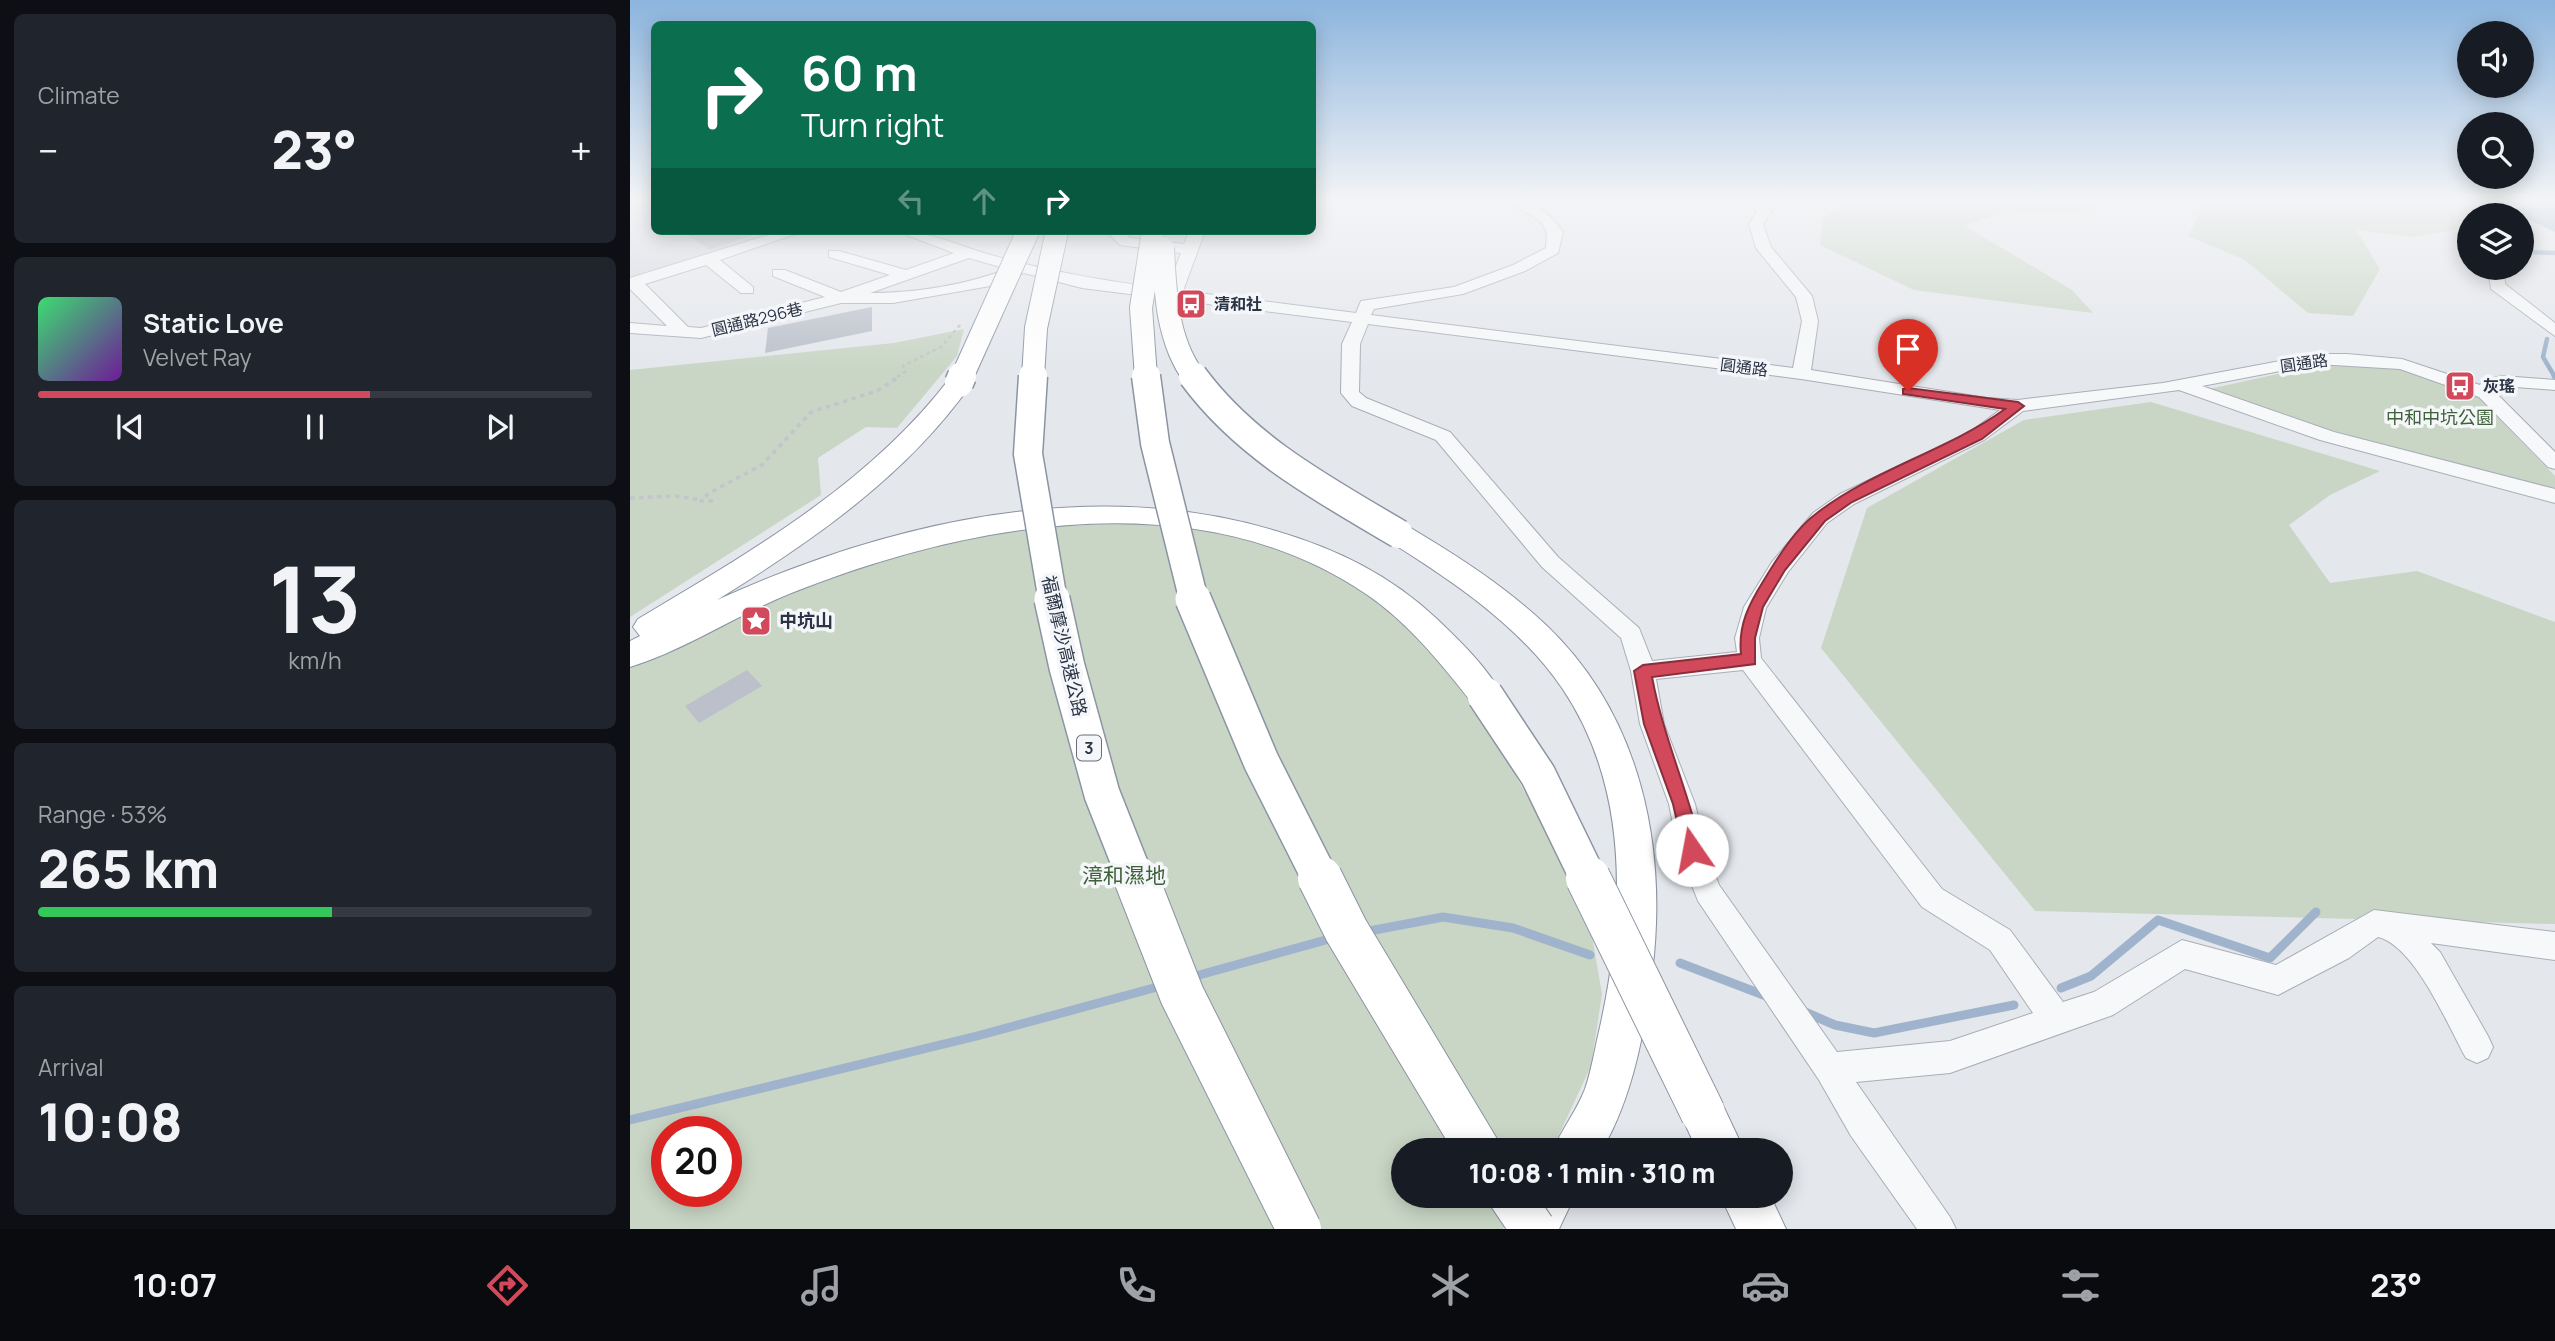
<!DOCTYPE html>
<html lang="en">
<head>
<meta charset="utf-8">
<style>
  body { margin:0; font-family:Manrope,"Noto Sans TC",sans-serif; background:#20242c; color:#f1f3f6; height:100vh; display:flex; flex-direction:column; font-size:26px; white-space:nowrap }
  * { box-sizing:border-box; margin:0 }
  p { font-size:23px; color:#9ea1a6 }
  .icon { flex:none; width:38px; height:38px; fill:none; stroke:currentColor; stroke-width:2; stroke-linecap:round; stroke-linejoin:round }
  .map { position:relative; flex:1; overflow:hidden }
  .drawer { display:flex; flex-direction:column; gap:14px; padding:14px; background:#0d0f14; width:630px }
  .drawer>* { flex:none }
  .guide { position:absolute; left:21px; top:21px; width:665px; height:214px; border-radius:10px; box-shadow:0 4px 18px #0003; background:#0b6e4f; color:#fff; overflow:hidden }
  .fabs { position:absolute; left:1827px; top:21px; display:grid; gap:14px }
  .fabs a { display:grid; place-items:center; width:77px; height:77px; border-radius:50%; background:#171b24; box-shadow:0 4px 18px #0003; font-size:35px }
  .speed { position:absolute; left:21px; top:1116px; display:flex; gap:14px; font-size:35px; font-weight:700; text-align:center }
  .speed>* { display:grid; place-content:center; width:91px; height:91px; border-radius:50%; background:#171b24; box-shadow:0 4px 18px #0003; line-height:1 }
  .speed .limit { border:10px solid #d22; background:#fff; color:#111 }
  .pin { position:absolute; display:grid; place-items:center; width:60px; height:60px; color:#fff; margin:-72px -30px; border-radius:50% 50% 50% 0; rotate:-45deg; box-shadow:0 0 7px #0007 }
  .pin .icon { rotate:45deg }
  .me { position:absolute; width:77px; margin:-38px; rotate:348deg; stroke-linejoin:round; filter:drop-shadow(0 0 5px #0008) }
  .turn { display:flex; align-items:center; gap:24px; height:147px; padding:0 35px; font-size:32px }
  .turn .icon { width:91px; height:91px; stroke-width:2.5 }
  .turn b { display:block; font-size:49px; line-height:60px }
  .lanes { display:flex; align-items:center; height:66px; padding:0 35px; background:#0003; justify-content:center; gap:35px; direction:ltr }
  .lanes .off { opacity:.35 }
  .big { font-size:52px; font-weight:800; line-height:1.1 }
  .drawer .widget { flex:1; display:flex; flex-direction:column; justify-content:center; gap:10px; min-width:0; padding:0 24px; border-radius:10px; background:#20242c }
  .drawer .dial { align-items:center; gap:0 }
  .dial b { font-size:91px; line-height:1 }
  .song { display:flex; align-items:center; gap:21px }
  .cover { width:84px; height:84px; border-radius:10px; background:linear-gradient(135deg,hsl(140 70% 55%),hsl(280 70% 35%)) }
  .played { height:7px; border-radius:4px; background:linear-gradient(90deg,#d1495b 60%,#363941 60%) }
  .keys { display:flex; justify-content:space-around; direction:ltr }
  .heat { display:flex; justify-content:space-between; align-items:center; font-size:38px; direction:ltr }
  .charge { height:10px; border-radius:5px; background:linear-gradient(90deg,#34c759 53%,#363941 0) }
  .trip { position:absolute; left:761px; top:1138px; width:402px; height:70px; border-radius:35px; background:#171b24; box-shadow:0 4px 18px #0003; font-weight:800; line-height:70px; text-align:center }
  .tabs { display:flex; height:112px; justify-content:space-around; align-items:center; background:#090b0e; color:#9ea1a6 }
  .tabs .icon { width:49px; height:49px }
  .tabs .current { color:#d1495b }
  .tabs b { font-size:32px; color:#f1f3f6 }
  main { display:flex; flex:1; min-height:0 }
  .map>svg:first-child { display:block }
  .built { fill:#d2d6de }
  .green { fill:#c9d6c5; fill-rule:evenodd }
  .water { fill:#9fb4cc }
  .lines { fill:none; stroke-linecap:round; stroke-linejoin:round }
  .stream-far2 { stroke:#9fb4cc; stroke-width:4.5 }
  .stream-far1 { stroke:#9fb4cc; stroke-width:5 }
  .stream { stroke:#9fb4cc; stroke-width:9 }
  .building { fill:#bbc0ca }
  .minor-casing { stroke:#a9aeb7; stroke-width:2 }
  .highway-casing { stroke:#8b94a3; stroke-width:2 }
  .path-far1 { stroke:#c2c5cb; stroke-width:2.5; stroke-dasharray:3.5 3.5; stroke-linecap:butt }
  .path { stroke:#c2c5cb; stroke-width:3.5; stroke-dasharray:4.5 4.5; stroke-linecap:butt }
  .minor { fill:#f7f8fa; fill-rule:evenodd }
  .highway { fill:#fff; fill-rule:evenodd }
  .highway-bridge-far3-casing { stroke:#8b94a3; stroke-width:24; stroke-linecap:butt }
  .highway-bridge-far2-casing { stroke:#8b94a3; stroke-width:31; stroke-linecap:butt }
  .highway-bridge-far1-casing { stroke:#8b94a3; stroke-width:38; stroke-linecap:butt }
  .highway-bridge-casing { stroke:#8b94a3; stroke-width:46; stroke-linecap:butt }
  .highway-bridge-far3 { stroke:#fff; stroke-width:22 }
  .highway-bridge-far2 { stroke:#fff; stroke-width:28 }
  .highway-bridge-far1 { stroke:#fff; stroke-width:35 }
  .highway-bridge { stroke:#fff; stroke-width:44 }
  .route { fill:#d1495b; stroke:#882f3b; stroke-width:2 }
  .labels { text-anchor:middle; stroke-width:7; stroke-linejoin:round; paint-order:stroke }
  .far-poi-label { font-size:16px; font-weight:bold; fill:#2b3445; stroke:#f4f6f9; text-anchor:start }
  .far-street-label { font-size:16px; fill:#2b3445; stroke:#f4f6f9 }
  .shield { fill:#f4f6f9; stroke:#676e7b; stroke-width:2 }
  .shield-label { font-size:16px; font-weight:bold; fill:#2b3445 }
  .park-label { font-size:18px; fill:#3f6138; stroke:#f4f6f9 }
  .poi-label { font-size:18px; font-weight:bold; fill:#2b3445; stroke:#f4f6f9; text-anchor:start }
  .street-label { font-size:18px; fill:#2b3445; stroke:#f4f6f9 }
  .near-park-label { font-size:21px; fill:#3f6138; stroke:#f4f6f9 }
</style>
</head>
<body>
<main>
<section class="drawer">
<div class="widget"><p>Climate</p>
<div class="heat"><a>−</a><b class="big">23°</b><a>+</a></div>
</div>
<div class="widget">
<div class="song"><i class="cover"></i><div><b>Static Love</b><p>Velvet Ray</p></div></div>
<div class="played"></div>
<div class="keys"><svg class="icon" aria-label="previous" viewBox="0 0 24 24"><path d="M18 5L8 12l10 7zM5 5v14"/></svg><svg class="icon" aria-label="pause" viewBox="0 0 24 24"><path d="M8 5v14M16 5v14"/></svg><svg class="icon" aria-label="next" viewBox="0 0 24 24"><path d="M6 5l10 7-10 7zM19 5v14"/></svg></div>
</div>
<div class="widget dial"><b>13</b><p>km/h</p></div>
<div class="widget"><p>Range · 53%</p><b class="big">265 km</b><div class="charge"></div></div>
<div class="widget"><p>Arrival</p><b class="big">10:08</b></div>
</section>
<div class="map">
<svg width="1925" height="1229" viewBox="0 0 1925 1229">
  <rect width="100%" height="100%" fill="#e4e7ec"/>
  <polygon class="built" points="0,198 24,198 24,231 148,231 0,279"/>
  <g class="green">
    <polygon points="1227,198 1504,198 1449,212 1370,213 1335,226 1442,290 1463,313 1284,290 1190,245 1193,218"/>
    <polygon points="1571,198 1757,198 1763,202 1825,202 1825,230 1782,237 1726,230 1750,269 1723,316 1678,313 1615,260 1558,236 1576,201"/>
    <polygon points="334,329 327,356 267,428 236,427 188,458 191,495 0,617 0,370 264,343"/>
    <polygon points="1693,364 1759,367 1832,381 1925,476 1925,491 1700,430 1579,389"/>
    <polygon points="1521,402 1750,471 1700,495 1659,525 1700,583 1787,571 1925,622 1925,924 1405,911 1191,648 1237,508 1394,420"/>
    <path d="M504,522l102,13 54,18 57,27 55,38 47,53 48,71 48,87 46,101 11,64 -11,72 -39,84h-148v45h121l-22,34h-873v-561l124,-59 112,-44 72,-22 78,-14zM37,1132h59v60h-59z"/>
  </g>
  <polygon class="water" points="1901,198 1925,198 1925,232 1883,212"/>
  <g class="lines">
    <g class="stream-far2">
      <polyline points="1892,252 1925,253"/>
      <polyline points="1917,339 1913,357 1925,377"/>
    </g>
    <polyline class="stream-far1" points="1924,376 1925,378"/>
    <g class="stream">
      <polyline points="734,932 813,917 883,928 960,955"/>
      <polyline points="1050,963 1136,996"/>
      <polyline points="562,977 703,938"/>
      <polyline points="1431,988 1461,976 1528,920 1640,958 1686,912"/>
      <polyline points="1175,1012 1205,1025 1244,1033 1384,1005"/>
      <polyline points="0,1120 347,1036 531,986"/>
    </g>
  </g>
  <g class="building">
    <polygon points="52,231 127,231 127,233 80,250"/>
    <polygon points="242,307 242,331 135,353 138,328"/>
    <polygon points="117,670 132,686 69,723 55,706"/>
  </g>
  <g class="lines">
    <g class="minor-casing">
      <g id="minor">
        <path d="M874,198c26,0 44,13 59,34l-5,21 -33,18 -62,23 -89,15 -3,6 422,53 9,-47 -6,-24 -40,-49 -7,-24 8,-12 -11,-14h14l11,14 -8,12 8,23 41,49 6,25 -7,49 176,28 31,2 145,-17 154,-29h30l55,5 78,26 3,-5 19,-4 53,4v10l-53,-4 -7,6 60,60v17l-7,-2 -69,-70 -79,-28 -83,-5 -115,22 132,46 221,57v14l-235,-63 -141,-50 -156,21 -39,29 -130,64 -27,19 -39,49 -22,36 -7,30 2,20 181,231 68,41 53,72 31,-10 88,-52 94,25 98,-55 181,22v28l-124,-17 9,9 48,84 5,11 -5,11 -11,5 -11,-5c-18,-32 -51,-112 -88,-121l-29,21 -71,37 -93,-26 -72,46 -163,58 -94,9 94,135 6,12h-39l-66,-93 -32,-56 -121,-179 -20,-51 -9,-46 -29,-80 -9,-53 -10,-33 -79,-71 -106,-127 -84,-34 -11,-13 1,-49 10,-22 -270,-34 -58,-15 -34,13 -97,17h-52l-140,35 -71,-5v-10l37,3 -37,-37v-11l151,-47h23l-84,29 33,27v6h-12l-35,-28 -61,19 43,43 13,1 124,-31 -52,-21v-6h12l56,22 49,-17 -61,-18v-6h10l67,19 48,-17 -58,-22c34,0 63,15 95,24 58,17 116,26 176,34l14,-36 -61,-8 -14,-14h17l7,7 54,6 5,-13h16l-22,60 173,22 5,-12 93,-14 59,-22 33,-17 1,-16 -7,-11zM339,258l38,11c-41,16 -92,24 -137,24zM738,324l433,55 199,31 -30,22 -130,62 -27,19 -41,49 -28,45 -9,31 2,14 -85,9 -13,-33 -81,-71 -108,-125 -84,-34 -7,-6 1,-48zM1113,670l179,237 68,43 43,63 -83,28 -113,11 -118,-167 -13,-35 -11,-46 -31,-80 -8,-45z"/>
        <polygon points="1853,198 1867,198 1872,215 1858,215"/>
        <polygon points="1858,268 1874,268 1875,284 1925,323 1925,336 1861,289"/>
      </g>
    </g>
    <g class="highway-casing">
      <g id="highway">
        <path d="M329,375l9,3 4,5c-65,93 -160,158 -255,217 172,-78 374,-125 559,-69 61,18 114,44 161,88 23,22 50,48 65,76l-5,9 -12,4 -12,-4c-31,-39 -64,-81 -107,-110 -169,-115 -400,-71 -577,0 -54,22 -104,56 -159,73v-26l10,-5 -7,-9 5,-8c114,-68 231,-135 312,-241z"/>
        <path d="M769,524l10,3c49,29 97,60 138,99 94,90 121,221 105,347 -8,61 -19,123 -50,177h-49c9,-21 24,-40 32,-61 7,-20 10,-42 15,-62 25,-113 30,-239 -38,-339 -43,-63 -110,-107 -173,-147l-5,-7 5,-7z"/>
        <polygon points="1073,1090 1089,1097 1114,1150 1067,1150 1050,1113 1057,1097"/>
        <polygon points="894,1195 945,1195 929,1229 878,1229"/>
        <polygon points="1090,1195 1140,1195 1156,1229 1106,1229"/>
      </g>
    </g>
    <polyline class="path-far1" points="267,377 275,372 273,366 311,347 329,326 334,325"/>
    <g class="path">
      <polyline points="0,498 45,496 72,500"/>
      <polyline points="83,501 71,501 79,493 132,465 181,412 247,391 270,376"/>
    </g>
    <use href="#minor" class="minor"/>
    <use href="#highway" class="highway"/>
    <g class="highway-bridge-far3-casing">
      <g id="highway-bridge-far3">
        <path d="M533,248c2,44 4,93 31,129"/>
        <polyline points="332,377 398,231"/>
        <polyline points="403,377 406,328 427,231"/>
        <polyline points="516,377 511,308 523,231"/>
      </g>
    </g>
    <g class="highway-bridge-far2-casing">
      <g id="highway-bridge-far2">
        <polyline points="403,376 398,454 423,601"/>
        <polyline points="516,376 525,443 564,601"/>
        <path d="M563,376c53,72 130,113 206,158"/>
        <polyline points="329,383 332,376"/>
      </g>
    </g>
    <g class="highway-bridge-far1-casing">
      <g id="highway-bridge-far1">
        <polyline points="422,599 437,667 472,794 506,880"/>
        <polyline points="563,599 631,761 691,880"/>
        <polyline points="855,695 908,775 959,880"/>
      </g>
    </g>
    <g class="highway-bridge-casing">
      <g id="highway-bridge">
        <polyline points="506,878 552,995 669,1229"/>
        <polyline points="690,878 716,930 848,1150"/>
        <polyline points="958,878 1073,1113"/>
        <polyline points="880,1195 903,1229"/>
      </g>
    </g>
    <use href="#highway-bridge-far3" class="highway-bridge-far3"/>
    <use href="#highway-bridge-far2" class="highway-bridge-far2"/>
    <use href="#highway-bridge-far1" class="highway-bridge-far1"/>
    <use href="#highway-bridge" class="highway-bridge"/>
  </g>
  <linearGradient id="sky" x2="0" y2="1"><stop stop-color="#8bb4dd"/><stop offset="0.54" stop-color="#f3f4f6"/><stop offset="1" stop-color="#f3f4f6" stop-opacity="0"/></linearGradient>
  <rect width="1925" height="370" fill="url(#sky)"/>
  <path class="route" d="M1278,388l110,14 6,4 -42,33 -130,63 -27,19 -40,49 -22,37 -8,31v26l-103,13c11,59 36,114 50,173l-3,6 -7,3 -7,-3 -12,-52 -29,-80 -10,-53 9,-6 98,-11c-3,-29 8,-50 23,-74 14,-23 32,-52 53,-67 57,-44 130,-62 188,-104l-102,-15v-5z"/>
  <defs>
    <g id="bus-square" transform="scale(1.575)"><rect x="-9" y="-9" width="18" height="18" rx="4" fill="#d1495b" stroke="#f4f6f9"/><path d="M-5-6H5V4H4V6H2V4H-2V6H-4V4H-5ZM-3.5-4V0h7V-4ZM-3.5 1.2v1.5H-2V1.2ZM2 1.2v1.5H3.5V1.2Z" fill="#fff"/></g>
    <g id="sight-square" transform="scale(1.575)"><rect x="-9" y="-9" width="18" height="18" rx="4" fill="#d1495b" stroke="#f4f6f9"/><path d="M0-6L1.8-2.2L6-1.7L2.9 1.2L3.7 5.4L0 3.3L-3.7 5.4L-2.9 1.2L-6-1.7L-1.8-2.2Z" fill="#fff"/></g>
  </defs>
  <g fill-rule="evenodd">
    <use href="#bus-square" x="561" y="304"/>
    <use href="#bus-square" x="1830" y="386"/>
    <use href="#sight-square" x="126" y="621"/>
  </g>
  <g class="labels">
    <g class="far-poi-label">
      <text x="584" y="310">清和社</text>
      <text x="1853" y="392">灰瑤</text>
    </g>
    <g class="far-street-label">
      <text transform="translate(127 319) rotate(-14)" y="6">圓通路296巷</text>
      <text transform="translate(1674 363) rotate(-8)" y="6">圓通路</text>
      <text transform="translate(1114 367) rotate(7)" y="6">圓通路</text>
    </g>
    <rect class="shield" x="447" y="735.5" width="24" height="25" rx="5"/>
    <g class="shield-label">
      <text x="459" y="754">3</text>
    </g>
    <g class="park-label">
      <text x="1810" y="424">中和中坑公園</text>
    </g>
    <g class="poi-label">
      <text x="149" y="627">中坑山</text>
    </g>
    <g class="street-label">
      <text transform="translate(434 646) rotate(77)" y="6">福爾摩沙高速公路</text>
    </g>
    <g class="near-park-label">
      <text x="494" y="883">漳和濕地</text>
    </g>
  </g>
</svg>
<div class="fabs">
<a><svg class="icon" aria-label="sound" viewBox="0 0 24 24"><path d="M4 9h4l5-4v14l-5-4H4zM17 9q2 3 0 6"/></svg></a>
<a><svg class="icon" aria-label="search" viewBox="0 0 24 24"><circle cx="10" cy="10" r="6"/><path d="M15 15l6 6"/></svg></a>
<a><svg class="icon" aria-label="layers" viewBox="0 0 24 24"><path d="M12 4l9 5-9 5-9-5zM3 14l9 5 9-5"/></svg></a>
</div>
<div class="speed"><div class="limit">20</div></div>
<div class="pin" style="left:1278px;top:391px;background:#d93025"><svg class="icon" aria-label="arrive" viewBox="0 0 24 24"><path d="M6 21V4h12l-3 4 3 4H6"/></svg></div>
<svg class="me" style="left:1062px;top:850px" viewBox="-20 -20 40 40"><circle r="19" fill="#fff"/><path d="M0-13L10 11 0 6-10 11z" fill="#d1495b"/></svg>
<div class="trip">10:08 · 1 min · 310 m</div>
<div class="guide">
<div class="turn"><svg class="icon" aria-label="right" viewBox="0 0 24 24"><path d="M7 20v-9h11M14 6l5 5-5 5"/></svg><div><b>60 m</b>Turn right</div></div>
<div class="lanes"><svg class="icon off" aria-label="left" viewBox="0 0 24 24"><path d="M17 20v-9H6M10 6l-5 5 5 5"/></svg><svg class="icon off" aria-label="ahead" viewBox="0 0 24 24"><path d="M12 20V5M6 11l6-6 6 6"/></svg><svg class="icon" aria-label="right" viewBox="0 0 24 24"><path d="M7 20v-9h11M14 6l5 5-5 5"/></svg></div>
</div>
</div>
</main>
<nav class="tabs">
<b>10:07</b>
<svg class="icon current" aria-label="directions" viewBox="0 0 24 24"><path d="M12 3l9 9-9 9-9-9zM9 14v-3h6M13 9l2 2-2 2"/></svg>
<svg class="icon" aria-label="music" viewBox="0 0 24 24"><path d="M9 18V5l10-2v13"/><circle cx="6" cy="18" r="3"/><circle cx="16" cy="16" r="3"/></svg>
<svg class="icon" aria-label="phone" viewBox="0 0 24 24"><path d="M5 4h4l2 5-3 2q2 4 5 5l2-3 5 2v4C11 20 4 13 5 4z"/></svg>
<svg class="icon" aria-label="climate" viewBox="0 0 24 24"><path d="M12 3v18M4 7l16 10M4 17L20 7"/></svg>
<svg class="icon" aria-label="car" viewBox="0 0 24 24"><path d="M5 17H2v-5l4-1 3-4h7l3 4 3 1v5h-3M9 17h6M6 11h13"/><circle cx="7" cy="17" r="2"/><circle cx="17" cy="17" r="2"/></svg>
<svg class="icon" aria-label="filters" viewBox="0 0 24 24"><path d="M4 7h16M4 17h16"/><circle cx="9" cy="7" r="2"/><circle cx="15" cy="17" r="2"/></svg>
<b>23°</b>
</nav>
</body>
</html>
